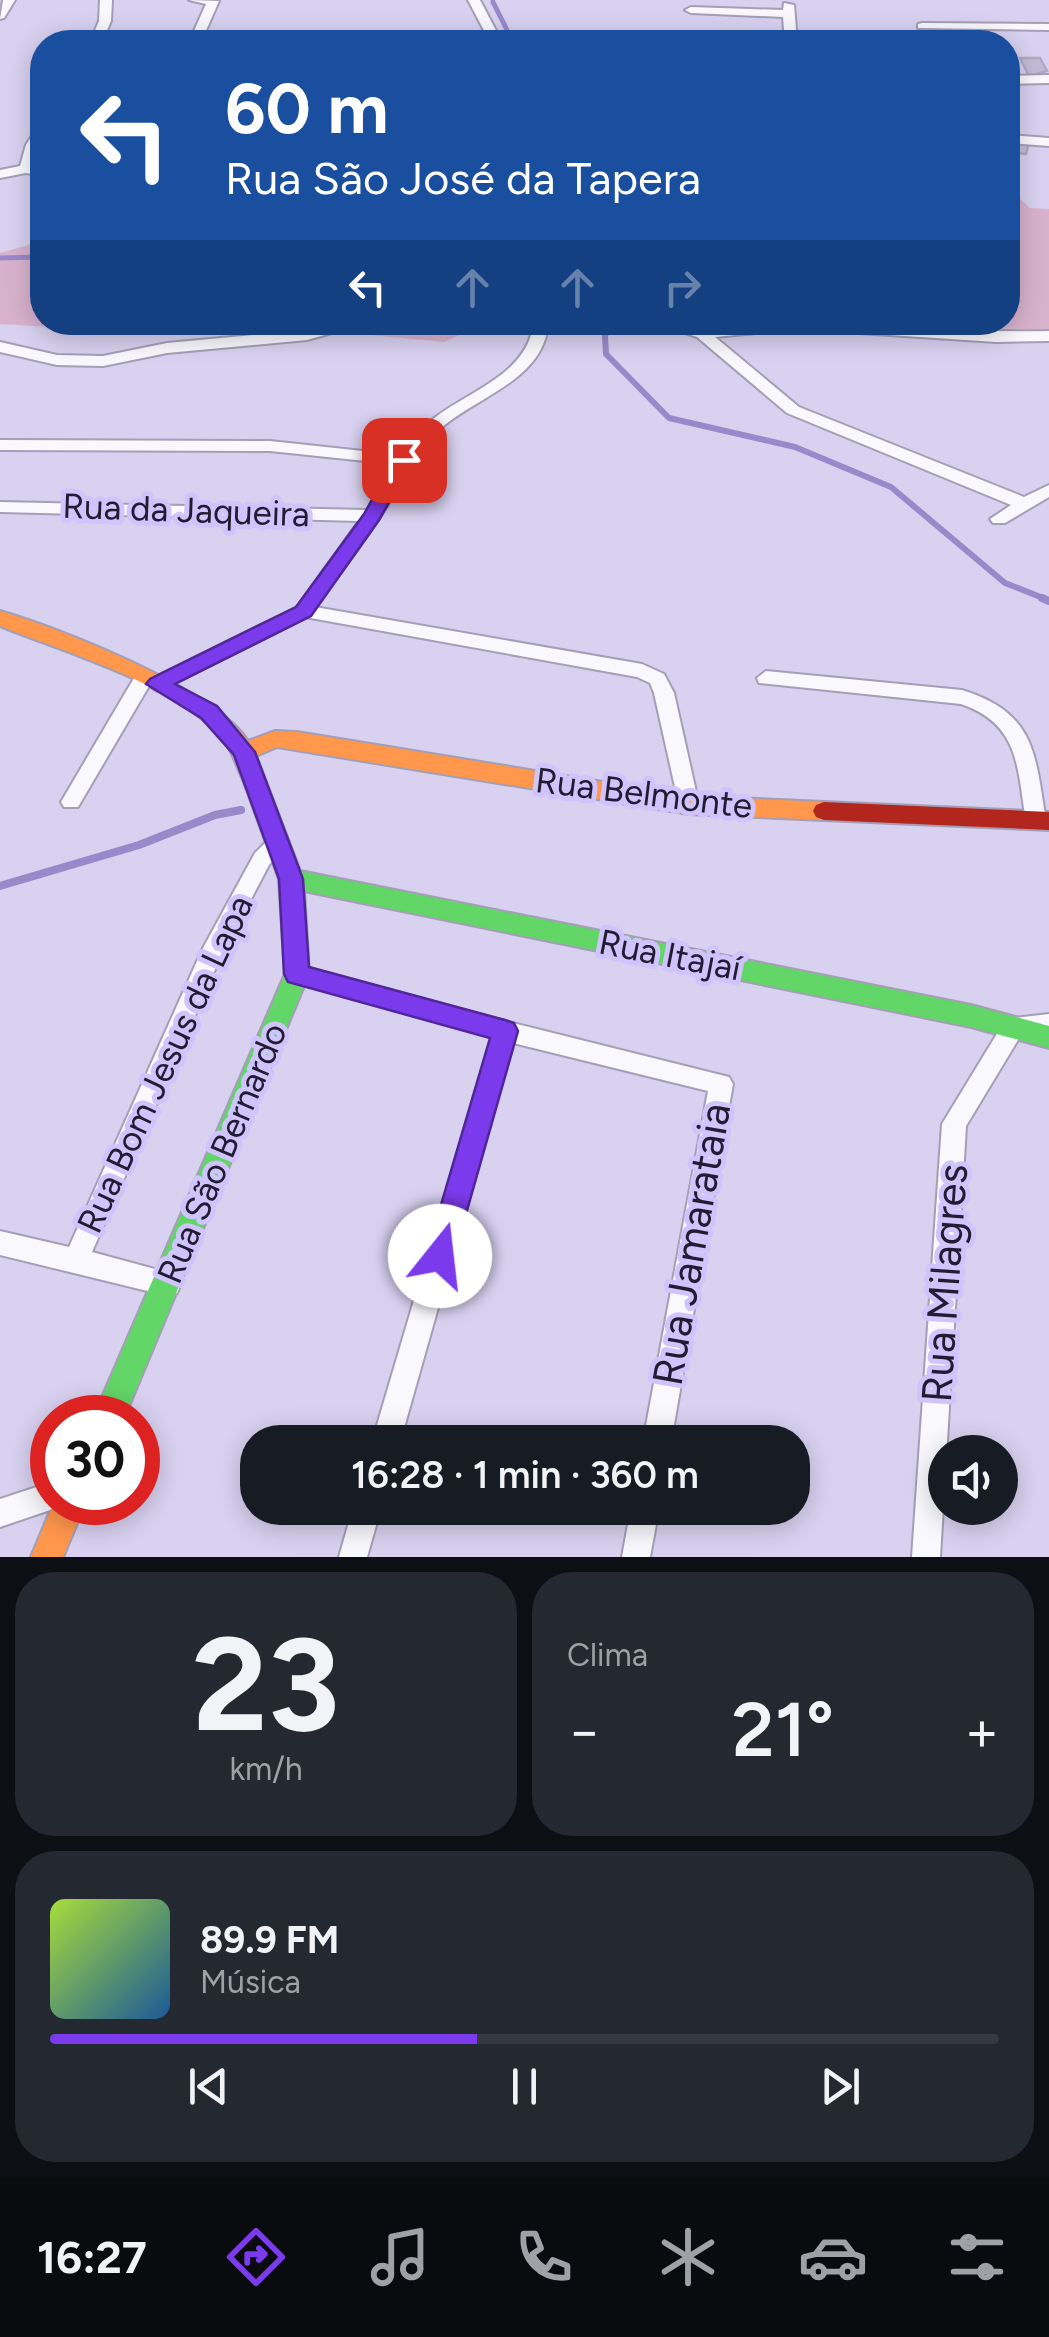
<!DOCTYPE html>
<html lang="pt">
<head>
<meta charset="utf-8">
<style>
  body { margin:0; font-family:Figtree,sans-serif; background:#242831; color:#f1f3f6; height:100vh; display:flex; flex-direction:column; font-size:38px; white-space:nowrap }
  * { box-sizing:border-box; margin:0 }
  p { font-size:32px; color:#9ea1a6 }
  .icon { flex:none; width:55px; height:55px; fill:none; stroke:currentColor; stroke-width:2; stroke-linecap:round; stroke-linejoin:round }
  .map { position:relative; height:1557px; overflow:hidden }
  .panel { display:flex; flex-direction:column; gap:15px; padding:15px; background:#0d0f14; flex:1 }
  .panel>* { flex:none }
  .guide { position:absolute; left:30px; top:30px; width:990px; height:305px; border-radius:40px; box-shadow:0 5px 25px #0003; background:#1a4fa0; color:#fff; overflow:hidden }
  .controls { position:absolute; left:928px; top:1435px; display:grid; gap:20px }
  .controls a { display:grid; place-items:center; width:90px; height:90px; border-radius:50%; background:#171b24; box-shadow:0 5px 25px #0003; font-size:50px }
  .speed { position:absolute; left:30px; top:1395px; display:flex; gap:20px; font-size:50px; font-weight:700; text-align:center }
  .speed>* { display:grid; place-content:center; width:130px; height:130px; border-radius:50%; background:#171b24; box-shadow:0 5px 25px #0003; line-height:1 }
  .speed .limit { border:15px solid #d22; background:#fff; color:#111 }
  .pin { position:absolute; display:grid; place-items:center; width:85px; height:85px; color:#fff; margin:-42px; border-radius:20px; box-shadow:0 5px 15px #0006 }
  .me { position:absolute; width:110px; margin:-55px; rotate:16deg; stroke-linejoin:round; filter:drop-shadow(0 0 8px #0008) }
  .turn { display:flex; align-items:center; gap:35px; height:210px; padding:0 30px; font-size:45px }
  .turn .icon { width:130px; height:130px; stroke-width:2.5 }
  .turn b { display:block; font-size:70px; line-height:85px }
  .lanes { display:flex; align-items:center; height:95px; padding:0 30px; background:#0003; justify-content:center; gap:50px; direction:ltr }
  .lanes .off { opacity:.35 }
  .big { font-size:75px; font-weight:600; line-height:1.1 }
  .panel .tile { flex:1; display:flex; flex-direction:column; justify-content:center; gap:15px; min-width:0; padding:0 35px; border-radius:40px; background:#242831 }
  .panel .dial { align-items:center; gap:0 }
  .dial b { font-size:130px; line-height:1 }
  .song { display:flex; align-items:center; gap:30px }
  .cover { width:120px; height:120px; border-radius:15px; background:linear-gradient(135deg,hsl(80 70% 55%),hsl(210 70% 35%)) }
  .played { height:10px; border-radius:5px; background:linear-gradient(90deg,#7c3aed 45%,#363941 45%) }
  .keys { display:flex; justify-content:space-around; direction:ltr }
  .heat { display:flex; justify-content:space-between; align-items:center; font-size:55px; direction:ltr }
  .panel .tiles { flex:1; display:grid; gap:15px; grid-template-columns:1fr 1fr }
  .tile:last-child { grid-column:span 2 }
  .trip { position:absolute; left:240px; top:1425px; width:570px; height:100px; border-radius:40px; background:#171b24; box-shadow:0 5px 25px #0003; font-weight:600; line-height:100px; text-align:center }
  .tab-bar { display:flex; height:160px; justify-content:space-around; align-items:center; background:#090b0e; color:#9ea1a6 }
  .tab-bar .icon { width:70px; height:70px }
  .tab-bar .on { color:#7c3aed }
  .tab-bar b { font-size:45px; color:#f1f3f6 }
  .map>svg:first-child { display:block }
  .green { fill:#d8b2cd }
  .lines { fill:none; stroke-linecap:round; stroke-linejoin:round }
  .stream-far2 { stroke:#9a89ca; stroke-width:5 }
  .stream-far1 { stroke:#9a89ca; stroke-width:6 }
  .stream { stroke:#9a89ca; stroke-width:8 }
  .building { fill:#c2bbd8; stroke:#afa9c1; stroke-width:2.5 }
  .street-casing { stroke:#a49fb6; stroke-width:4 }
  .fast-casing { stroke:#a49fb6; stroke-width:4 }
  .slow-casing { stroke:#a49fb6; stroke-width:4 }
  .jam-casing { stroke:#a49fb6; stroke-width:4 }
  .street { fill:#f9f8fd; fill-rule:evenodd }
  .fast { fill:#63d668; fill-rule:evenodd }
  .slow { fill:#ff974d; fill-rule:evenodd }
  .jam { fill:#b3261e; fill-rule:evenodd }
  .route { fill:#7c3aed; stroke:#51269a; stroke-width:2.5 }
  .labels { text-anchor:middle; stroke-width:10; stroke-linejoin:round; paint-order:stroke }
  .street-label { font-size:35px; fill:#211c31; stroke:#d0c4fd }
  .near-street-label { font-size:42px; fill:#211c31; stroke:#d0c4fd }
</style>
</head>
<body>
<div class="map">
<svg width="1049" height="1557" viewBox="0 0 1049 1557">
  <rect width="100%" height="100%" fill="#d8d1f0"/>
  <g class="green">
    <polygon points="1008,166 1018,174 1018,197 1030,208 1049,209 1049,330 845,323 1008,322"/>
    <polygon points="42,241 42,322 508,323 481,324 445,342 274,326 182,335 0,324 0,253"/>
  </g>
  <g class="lines">
    <g class="stream-far2">
      <polyline points="493,2 513,42"/>
      <polyline points="0,258 42,257"/>
    </g>
    <polyline class="stream-far1" points="610,322 605,336 606,354 669,418 795,447 891,487 1005,583 1048,600"/>
    <g class="stream">
      <polyline points="1042,598 1049,601"/>
      <polyline points="0,886 139,845 215,815 241,810"/>
    </g>
  </g>
  <g class="building">
    <polygon points="935,28 950,42 934,42 921,30"/>
    <polygon points="1020,58 1040,58 1047,71 1029,76"/>
    <polygon points="1010,140 1029,143 1026,154 1019,153 1016,164 1008,163"/>
  </g>
  <g class="lines">
    <g class="street-casing">
      <g id="street">
        <polygon points="3,0 15,0 4,18 0,19"/>
        <polygon points="100,0 112,0 111,21 102,42 90,42 99,21"/>
        <polygon points="189,0 219,1 201,42 189,42 206,4"/>
        <polygon points="468,0 480,0 502,42 490,42"/>
        <polygon points="784,3 794,5 797,42 785,42 783,17 691,13 685,10 691,7 783,10"/>
        <polygon points="922,23 1049,24 1049,30 918,28 918,24"/>
        <polygon points="918,38 924,42 911,42 913,40"/>
        <polygon points="1049,75 1049,83 1008,84 1008,76"/>
        <polygon points="42,125 42,138 33,166 42,168 42,176 26,173 0,178 0,170 20,166 26,145 38,126"/>
        <polygon points="1008,135 1049,138 1049,146 1008,143"/>
        <polygon points="342,322 371,322 307,340 167,353 103,366 57,365 0,352 0,342 57,355 103,356 167,343 307,330"/>
        <path d="M526,322h57l-36,10c-11,51 -73,66 -107,97 -27,26 -41,59 -61,90 -20,30 -43,59 -64,88l327,57 22,10 10,19 25,112 -3,5h-14l-3,-5 -25,-112 -4,-10 -13,-6 -332,-60 -141,72 -7,2 -8,-5 -71,121h-14l-3,-5 76,-129 7,-2 9,7 144,-71 62,-86 -359,-9v-10l367,8 27,-46 -124,-13 -270,-1v-10l270,1 130,14c10,-12 20,-26 33,-36 33,-26 89,-43 99,-88z"/>
        <path d="M654,322c19,0 38,7 53,7 42,-1 83,-8 125,-6 72,2 144,10 217,8v10l-53,1 -198,-13 -83,8 84,70 225,90 25,-12v12l-44,26h-12l-3,-4 21,-14 -224,-92 -90,-76z"/>
        <path d="M766,671l196,19c74,23 73,64 84,131l-3,6h-14l-3,-6c-9,-53 -6,-97 -65,-117l-202,-21 -2,-5z"/>
        <polygon points="279,834 286,836 289,842 269,865 220,958 92,1252 177,1275 181,1284 177,1293 168,1296 0,1255 0,1231 69,1247 202,950 255,853 272,836"/>
        <polygon points="297,965 505,1021 729,1077 733,1084 671,1442 643,1442 708,1091 513,1043 400,1442 372,1442 492,1037 289,980 286,974 289,968"/>
        <polygon points="1049,1014 1049,1034 1021,1035 966,1126 940,1557 912,1557 942,1124 1006,1019"/>
        <polygon points="52,1482 52,1502 63,1502 62,1506 0,1527 0,1499"/>
        <polygon points="353,1508 381,1508 367,1557 339,1557"/>
        <polygon points="631,1508 659,1508 650,1557 622,1557"/>
      </g>
    </g>
    <g class="fast-casing">
      <polygon id="fast" points="255,774 266,782 300,871 971,1005 1049,1026 1049,1048 971,1027 304,891 309,974 124,1418 93,1418 285,974 279,879 244,782"/>
    </g>
    <g class="slow-casing">
      <g id="slow">
        <path d="M0,611c62,18 214,78 248,130l27,-10 22,1 392,64 135,6 8,3 3,6 -3,6 -8,3 -135,-6 -412,-67 -21,9 10,26 -11,8 -8,-2c-10,-19 -14,-39 -29,-55 -52,-52 -151,-80 -218,-107z"/>
        <polygon points="54,1502 86,1502 63,1557 31,1557"/>
      </g>
    </g>
    <g class="jam-casing">
      <polygon id="jam" points="824,802 1049,812 1049,830 824,820 816,817 813,811 816,805"/>
    </g>
    <use href="#street" class="street"/>
    <use href="#fast" class="fast"/>
    <use href="#slow" class="slow"/>
    <use href="#jam" class="jam"/>
  </g>
  <polygon class="route" points="404,454 413,460 379,520 311,616 175,684 217,706 255,752 303,879 309,967 505,1020 514,1023 518,1031 454,1256 450,1265 440,1269 430,1265 426,1256 490,1038 288,982 284,974 279,879 234,755 201,718 146,684 150,679 296,607 364,514 397,456"/>
  <g class="labels">
    <g class="street-label">
      <text transform="translate(186 510) rotate(2)" y="12">Rua da Jaqueira</text>
      <text transform="translate(644 793) rotate(7)" y="12">Rua Belmonte</text>
      <text transform="translate(670 955) rotate(11)" y="12">Rua Itajaí</text>
      <text transform="translate(165 1064) rotate(-65)" y="12">Rua Bom Jesus da Lapa</text>
      <text transform="translate(222 1153) rotate(-67)" y="12">Rua São Bernardo</text>
    </g>
    <g class="near-street-label">
      <text transform="translate(691 1244) rotate(-80)" y="15">Rua Jamarataia</text>
      <text transform="translate(944 1283) rotate(-86)" y="15">Rua Milagres</text>
    </g>
  </g>
</svg>
<div class="controls">
<a><svg class="icon" aria-label="sound" viewBox="0 0 24 24"><path d="M4 9h4l5-4v14l-5-4H4zM17 9q2 3 0 6"/></svg></a>
</div>
<div class="speed"><div class="limit">30</div></div>
<div class="pin" style="left:404px;top:460px;background:#d93025"><svg class="icon" aria-label="arrive" viewBox="0 0 24 24"><path d="M6 21V4h12l-3 4 3 4H6"/></svg></div>
<svg class="me" style="left:440px;top:1256px" viewBox="-20 -20 40 40"><circle r="19" fill="#fff"/><path d="M0-13L10 11 0 6-10 11z" fill="#7c3aed"/></svg>
<div class="trip">16:28 · 1 min · 360 m</div>
<div class="guide">
<div class="turn"><svg class="icon" aria-label="left" viewBox="0 0 24 24"><path d="M17 20v-9H6M10 6l-5 5 5 5"/></svg><div><b>60 m</b>Rua São José da Tapera</div></div>
<div class="lanes"><svg class="icon" aria-label="left" viewBox="0 0 24 24"><path d="M17 20v-9H6M10 6l-5 5 5 5"/></svg><svg class="icon off" aria-label="ahead" viewBox="0 0 24 24"><path d="M12 20V5M6 11l6-6 6 6"/></svg><svg class="icon off" aria-label="ahead" viewBox="0 0 24 24"><path d="M12 20V5M6 11l6-6 6 6"/></svg><svg class="icon off" aria-label="right" viewBox="0 0 24 24"><path d="M7 20v-9h11M14 6l5 5-5 5"/></svg></div>
</div>
</div>
<section class="panel">
<div class="tiles">
<div class="tile dial"><b>23</b><p>km/h</p></div>
<div class="tile"><p>Clima</p>
<div class="heat"><a>−</a><b class="big">21°</b><a>+</a></div>
</div>
<div class="tile">
<div class="song"><i class="cover"></i><div><b>89.9 FM</b><p>Música</p></div></div>
<div class="played"></div>
<div class="keys"><svg class="icon" aria-label="previous" viewBox="0 0 24 24"><path d="M18 5L8 12l10 7zM5 5v14"/></svg><svg class="icon" aria-label="pause" viewBox="0 0 24 24"><path d="M8 5v14M16 5v14"/></svg><svg class="icon" aria-label="next" viewBox="0 0 24 24"><path d="M6 5l10 7-10 7zM19 5v14"/></svg></div>
</div>
</div>
</section>
<nav class="tab-bar">
<b>16:27</b>
<svg class="icon on" aria-label="directions" viewBox="0 0 24 24"><path d="M12 3l9 9-9 9-9-9zM9 14v-3h6M13 9l2 2-2 2"/></svg>
<svg class="icon" aria-label="music" viewBox="0 0 24 24"><path d="M9 18V5l10-2v13"/><circle cx="6" cy="18" r="3"/><circle cx="16" cy="16" r="3"/></svg>
<svg class="icon" aria-label="phone" viewBox="0 0 24 24"><path d="M5 4h4l2 5-3 2q2 4 5 5l2-3 5 2v4C11 20 4 13 5 4z"/></svg>
<svg class="icon" aria-label="climate" viewBox="0 0 24 24"><path d="M12 3v18M4 7l16 10M4 17L20 7"/></svg>
<svg class="icon" aria-label="car" viewBox="0 0 24 24"><path d="M5 17H2v-5l4-1 3-4h7l3 4 3 1v5h-3M9 17h6M6 11h13"/><circle cx="7" cy="17" r="2"/><circle cx="17" cy="17" r="2"/></svg>
<svg class="icon" aria-label="filters" viewBox="0 0 24 24"><path d="M4 7h16M4 17h16"/><circle cx="9" cy="7" r="2"/><circle cx="15" cy="17" r="2"/></svg>
</nav>
</body>
</html>
